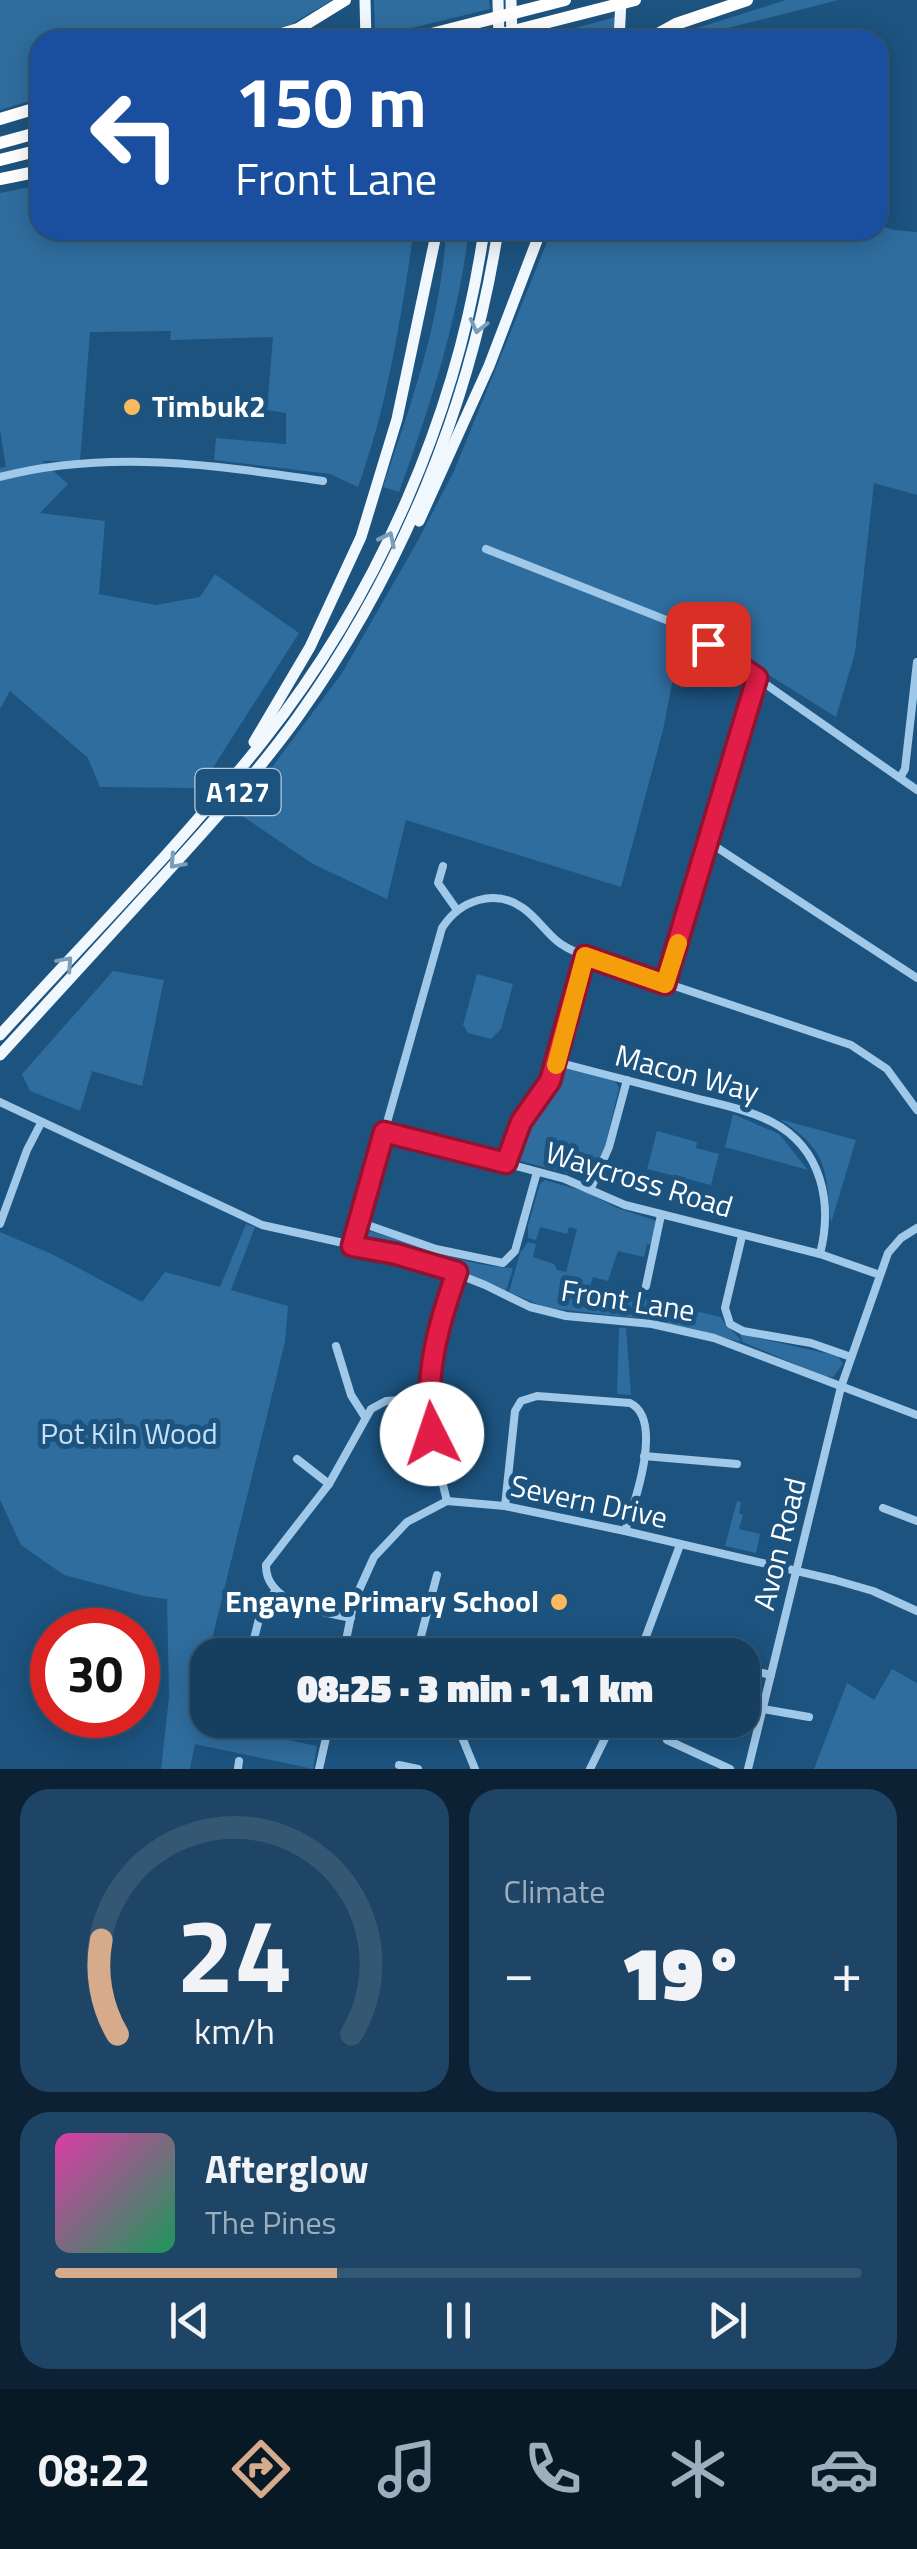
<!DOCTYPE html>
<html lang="en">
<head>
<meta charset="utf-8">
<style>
  body { margin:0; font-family:"Titillium Web",sans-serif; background:#1e4565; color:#f1f3f6; height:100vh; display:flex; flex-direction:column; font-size:38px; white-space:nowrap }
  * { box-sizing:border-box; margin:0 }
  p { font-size:32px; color:#9daebd }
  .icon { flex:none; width:55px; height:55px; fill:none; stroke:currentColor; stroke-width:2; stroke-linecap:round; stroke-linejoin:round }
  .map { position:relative; height:1769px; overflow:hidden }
  .side { display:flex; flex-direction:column; gap:20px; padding:20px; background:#0c2234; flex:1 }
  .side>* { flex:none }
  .hud { position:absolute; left:30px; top:30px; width:858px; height:210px; border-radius:30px; box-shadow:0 5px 25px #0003,0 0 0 2px #345774; background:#1a4fa0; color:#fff; overflow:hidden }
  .speed { position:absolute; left:30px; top:1608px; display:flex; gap:20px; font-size:50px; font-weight:700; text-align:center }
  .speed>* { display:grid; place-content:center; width:130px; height:130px; border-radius:50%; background:#153e5f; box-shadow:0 5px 25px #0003,0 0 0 2px #345774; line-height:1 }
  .speed .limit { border:15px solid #d22; background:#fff; color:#111 }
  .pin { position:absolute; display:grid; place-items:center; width:85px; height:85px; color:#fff; margin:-42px; border-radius:20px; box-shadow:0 5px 15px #0006 }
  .me { position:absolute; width:110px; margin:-55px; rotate:356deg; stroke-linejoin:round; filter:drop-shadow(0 0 8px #0008) }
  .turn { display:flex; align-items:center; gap:35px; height:210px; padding:0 40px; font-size:45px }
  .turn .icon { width:130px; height:130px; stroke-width:2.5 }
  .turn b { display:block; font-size:70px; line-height:85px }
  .big { font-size:75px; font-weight:800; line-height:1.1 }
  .side .widget { flex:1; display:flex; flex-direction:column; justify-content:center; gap:15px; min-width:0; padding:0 35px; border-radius:30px; background:#1e4565 }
  .side .dial { align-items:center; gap:0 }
  .dial svg { height:260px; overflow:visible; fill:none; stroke:#345774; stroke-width:7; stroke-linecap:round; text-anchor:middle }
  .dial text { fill:#f1f3f6; stroke:none }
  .song { display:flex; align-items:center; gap:30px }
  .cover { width:120px; height:120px; border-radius:15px; background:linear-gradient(135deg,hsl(320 70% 55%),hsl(150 70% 35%)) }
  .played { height:10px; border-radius:5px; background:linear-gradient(90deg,#d6ab8b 35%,#345774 35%) }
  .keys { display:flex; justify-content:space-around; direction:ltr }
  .heat { display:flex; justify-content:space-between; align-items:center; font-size:55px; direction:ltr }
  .side .tiles { flex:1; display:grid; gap:20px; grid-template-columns:1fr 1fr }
  .widget:last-child { grid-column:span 2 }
  .trip { position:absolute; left:190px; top:1638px; width:570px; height:100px; border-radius:30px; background:#153e5f; box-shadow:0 5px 25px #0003,0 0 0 2px #345774; font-weight:800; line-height:100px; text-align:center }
  .tabs { display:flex; height:160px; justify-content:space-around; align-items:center; background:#081926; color:#9daebd }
  .tabs .icon { width:70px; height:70px }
  .tabs .selected { color:#d6ab8b }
  .tabs b { font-size:45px; color:#f1f3f6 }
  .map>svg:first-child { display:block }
  .green { fill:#2f6d9e }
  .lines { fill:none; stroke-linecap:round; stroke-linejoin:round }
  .minor { stroke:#a0c9e9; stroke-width:8 }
  .trunk { stroke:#f0f8fe; stroke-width:11 }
  .motorway { stroke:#fff; stroke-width:12 }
  .motorway-bridge { stroke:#fff; stroke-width:12 }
  .oneway { stroke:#7b9db8 }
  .route-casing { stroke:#92132f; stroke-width:25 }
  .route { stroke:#e11d48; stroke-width:18 }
  .slow { stroke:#f59e0b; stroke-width:18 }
  .poi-dot { fill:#f9ba5d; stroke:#1c537f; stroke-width:4 }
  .labels { text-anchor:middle; stroke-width:10; stroke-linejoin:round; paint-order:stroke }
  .shield { fill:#1c537f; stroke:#bbcbd9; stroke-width:2.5 }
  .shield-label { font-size:28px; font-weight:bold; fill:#fff }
  .poi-label { font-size:30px; font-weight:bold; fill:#fff; stroke:#1c537f; text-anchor:start }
  .street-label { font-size:30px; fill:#fff; stroke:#1c537f }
  .park-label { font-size:30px; fill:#c4e1f7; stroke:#1c537f }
</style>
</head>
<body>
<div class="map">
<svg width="917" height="1769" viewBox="0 0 917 1769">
  <rect width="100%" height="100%" fill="#1c537f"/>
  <g class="green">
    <polygon points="0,0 332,0 285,28 242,40 40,40 40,98 0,110"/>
    <polygon points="374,0 489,0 490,9 375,37"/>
    <polygon points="786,0 838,0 689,38 697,28"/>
    <polygon points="616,17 613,40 529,40"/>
    <path d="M40,185v45h374c-13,86 -26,175 -56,257l-28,-13 -116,-14 2,-22 70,6v-31l-19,-3 6,-73 -103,3 1,-9 -81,1 -10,129h-38l26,23 -28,29 65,8 -6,73 57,11 44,-8 15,-23 84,59 -99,155 -100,-1 -12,-29 -78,-67 -10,18v-241l6,-1 -6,-37v-237z"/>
    <polygon points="878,224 893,230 917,232 917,495 874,483 855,653 836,717 684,622 663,730 621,887 406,820 387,899 313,864 238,813 342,673 416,544 454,471 552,230 878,230"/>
    <path d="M446,230h23c-11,90 -39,177 -70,262l-16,-5c28,-83 59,-169 63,-257z"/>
    <polygon points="113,971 164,980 142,1086 92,1071 80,1111 30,1091 22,1074"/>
    <polygon points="477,974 513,984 501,1029 491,1039 468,1033 463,1025"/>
    <polygon points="566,1068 614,1079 619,1088 605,1147 590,1179 517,1160 512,1156 520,1132 559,1071"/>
    <polygon points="733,1114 779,1134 808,1170 725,1147"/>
    <path d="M779,1119l77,21 -25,83c-5,-52 -2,-73 -52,-104z"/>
    <polygon points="657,1131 697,1142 696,1148 719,1154 711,1185 647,1169"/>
    <path d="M545,1180l41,12 31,16 40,13 -5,24 -5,-1 -3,13 -26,-6 -10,30 -15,-4 -3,9 131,31c5,12 16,14 20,25l-86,-22 -108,-12 -38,-16 11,-39 8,-11 8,2 -3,13 21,7 3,6 9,2 11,-43 -8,-2 -2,7 -27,-7 -4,13 -8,-2v-12l12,-42z"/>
    <polygon points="246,1224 255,1227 231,1290 288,1306 285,1342 208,1655 208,1720 287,1720 284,1739 317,1746 313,1769 195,1744 190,1769 161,1769 169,1697 167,1599 144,1596 64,1575 21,1545 0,1500 0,1232 54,1255 142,1302 165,1272 220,1287"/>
    <path d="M369,1231c48,13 94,35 144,37l-7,23 -77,-32 -67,-15v-11z"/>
    <polygon points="619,1328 626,1328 631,1395 617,1394"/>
    <polygon points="740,1334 838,1356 843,1364 833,1377 823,1376 743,1342"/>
    <polygon points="737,1501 741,1502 739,1513 743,1515 739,1529 760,1534 756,1553 725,1546"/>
    <polygon points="892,1669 917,1683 917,1769 814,1769 847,1683 874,1700"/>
  </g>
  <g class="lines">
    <g class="minor">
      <path d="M0,477c106,-28 216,-12 323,4"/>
      <polyline points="486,549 684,627 917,790"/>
      <polyline points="900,778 905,769 917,662"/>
      <polyline points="707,841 917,978"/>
      <polyline points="443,866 438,883 457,910"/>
      <polyline points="665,984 757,678"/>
      <path d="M557,1062c42,11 84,22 127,33 28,8 61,13 88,27 50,26 61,81 48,132"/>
      <polyline points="0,1102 262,1225 425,1261 485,1285 530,1307 566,1316 652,1324 714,1338 917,1415"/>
      <polyline points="384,1131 565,1179 625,1205 820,1254 880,1275"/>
      <polyline points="506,1163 521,1122 550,1081 585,956"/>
      <polyline points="591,1188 609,1147 627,1080"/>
      <polyline points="359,1222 436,1249 503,1263 515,1251 537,1172"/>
      <polyline points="0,1224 27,1150 41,1123"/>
      <polyline points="742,1236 725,1308 730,1324 743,1331 811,1343 851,1357"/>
      <path d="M352,1246l90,-318c18,-28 53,-40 81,-20 13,9 22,23 34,33 8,7 19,11 28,15l266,89 36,24 30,41"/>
      <polyline points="646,1286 661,1215"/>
      <polyline points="336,1346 351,1395 365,1417"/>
      <polyline points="644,1456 737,1464"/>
      <polyline points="297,1459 329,1484"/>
      <path d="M447,1501c-25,-98 -24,-133 10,-229"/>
      <path d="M505,1506l10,-95 6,-10 16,-5 93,7c34,16 5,99 -5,128"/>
      <polyline points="883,1508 917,1521"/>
      <path d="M351,1618c-29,-6 -86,-15 -85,-53l63,-81 42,-75 15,-8 42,-3"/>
      <polyline points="344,1648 373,1655"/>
      <polyline points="250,1655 261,1611 276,1590"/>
      <polyline points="343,1655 354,1601 374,1557 407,1522 447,1501 505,1506 625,1531 835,1580 873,1591 917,1611"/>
      <polyline points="416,1655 437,1575"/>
      <polyline points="639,1655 680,1545"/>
      <polyline points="742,1668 771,1675"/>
      <polyline points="763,1709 809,1717"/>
      <polyline points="455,1720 475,1769"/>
      <polyline points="667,1740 730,1769"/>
      <polyline points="399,1765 418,1769"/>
      <polyline points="238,1769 239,1761"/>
      <polyline points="319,1769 330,1720"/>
      <polyline points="590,1769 614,1720"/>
      <polyline points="748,1769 841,1387 888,1253 901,1238 917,1228"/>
    </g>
    <g class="trunk">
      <polyline points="365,0 366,40"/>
      <polyline points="498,0 499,40"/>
      <polyline points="511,0 512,40"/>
      <polyline points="619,40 621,0"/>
      <polyline points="419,521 489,366 541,230"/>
      <polyline points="254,742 310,647 361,537 397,419 437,230"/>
      <path d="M0,1035c88,-97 182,-192 263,-294 115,-145 195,-328 221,-511"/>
      <path d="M0,1055c53,-58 106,-116 159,-174 48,-53 96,-105 138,-163 103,-144 174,-312 201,-488"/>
    </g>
    <g class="motorway">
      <polyline points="263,40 298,29 345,0"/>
      <polyline points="647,40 676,24 747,0"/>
      <polyline points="0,119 40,107"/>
      <polyline points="0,143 40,132"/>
      <polyline points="0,160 40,150"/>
      <polyline points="0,179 40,171"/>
    </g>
    <g class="motorway-bridge">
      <polyline points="408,40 565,0"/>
      <polyline points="478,40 635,0"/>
    </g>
  </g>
  <defs><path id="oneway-chevron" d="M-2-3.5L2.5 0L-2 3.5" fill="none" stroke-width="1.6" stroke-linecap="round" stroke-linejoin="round" transform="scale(2.5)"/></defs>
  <g class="oneway">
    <use href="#oneway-chevron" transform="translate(478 326) rotate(104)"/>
    <use href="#oneway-chevron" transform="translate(388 539) rotate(-64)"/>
    <use href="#oneway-chevron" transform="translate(176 862) rotate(132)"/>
    <use href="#oneway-chevron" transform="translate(66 963) rotate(-48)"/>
  </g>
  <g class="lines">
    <g class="route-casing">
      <path id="route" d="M432,1434c-8,-58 5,-106 25,-162l-61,-18 -44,-8 32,-114 122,31 15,-41 29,-41 35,-125 80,28 92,-306 -49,-34"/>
    </g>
    <use href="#route" class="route"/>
    <polyline class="slow" points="556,1065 585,956 665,984 678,943"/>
  </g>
  <g class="poi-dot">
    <circle cx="132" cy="407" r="10"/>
    <circle cx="559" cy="1602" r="10"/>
  </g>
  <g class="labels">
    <rect class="shield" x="195.5" y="769" width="85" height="46" rx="8"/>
    <g class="shield-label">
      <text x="238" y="802">A127</text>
    </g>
    <g class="poi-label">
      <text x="152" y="417">Timbuk2</text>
      <text x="539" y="1612" text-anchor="end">Engayne Primary School</text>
    </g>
    <g class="street-label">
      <text transform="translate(687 1074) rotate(15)" y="10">Macon Way</text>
      <text transform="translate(639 1180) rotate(17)" y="10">Waycross Road</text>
      <text transform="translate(628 1301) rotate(9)" y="10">Front Lane</text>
      <text transform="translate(589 1502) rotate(12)" y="10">Severn Drive</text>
      <text transform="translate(780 1544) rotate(-76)" y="10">Avon Road</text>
    </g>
    <g class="park-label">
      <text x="129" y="1444">Pot Kiln Wood</text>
    </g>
  </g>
</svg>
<div class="speed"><div class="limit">30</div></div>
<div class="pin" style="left:708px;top:644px;background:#d93025"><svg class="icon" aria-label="arrive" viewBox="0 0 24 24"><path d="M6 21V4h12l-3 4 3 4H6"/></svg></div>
<svg class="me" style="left:432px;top:1434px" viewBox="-20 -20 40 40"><circle r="19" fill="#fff"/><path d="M0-13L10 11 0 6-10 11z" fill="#e11d48"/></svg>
<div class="trip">08:25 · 3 min · 1.1 km</div>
<div class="hud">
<div class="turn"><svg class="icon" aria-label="left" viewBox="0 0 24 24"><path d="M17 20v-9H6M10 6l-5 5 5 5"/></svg><div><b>150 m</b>Front Lane</div></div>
</div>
</div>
<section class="side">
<div class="tiles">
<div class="widget dial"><svg viewBox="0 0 100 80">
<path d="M14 69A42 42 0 1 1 86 69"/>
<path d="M14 69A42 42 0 0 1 9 40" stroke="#d6ab8b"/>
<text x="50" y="56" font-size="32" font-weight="700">24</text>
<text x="50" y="72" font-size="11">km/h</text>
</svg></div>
<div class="widget"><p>Climate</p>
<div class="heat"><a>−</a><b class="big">19°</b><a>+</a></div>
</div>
<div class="widget">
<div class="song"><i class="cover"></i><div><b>Afterglow</b><p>The Pines</p></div></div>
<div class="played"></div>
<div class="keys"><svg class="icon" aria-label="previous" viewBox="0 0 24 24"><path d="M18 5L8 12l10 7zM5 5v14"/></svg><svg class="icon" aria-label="pause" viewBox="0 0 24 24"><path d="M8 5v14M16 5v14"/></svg><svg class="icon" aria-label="next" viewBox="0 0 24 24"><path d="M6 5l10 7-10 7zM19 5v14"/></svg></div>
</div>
</div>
</section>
<nav class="tabs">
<b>08:22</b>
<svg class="icon selected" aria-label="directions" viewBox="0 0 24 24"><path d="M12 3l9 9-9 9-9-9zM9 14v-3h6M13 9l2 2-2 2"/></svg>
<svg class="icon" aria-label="music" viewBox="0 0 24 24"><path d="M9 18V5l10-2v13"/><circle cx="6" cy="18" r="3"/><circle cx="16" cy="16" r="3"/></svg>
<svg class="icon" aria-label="phone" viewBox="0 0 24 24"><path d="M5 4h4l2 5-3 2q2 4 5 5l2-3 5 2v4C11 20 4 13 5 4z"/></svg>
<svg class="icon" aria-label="climate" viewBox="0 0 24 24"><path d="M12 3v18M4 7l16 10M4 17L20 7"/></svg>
<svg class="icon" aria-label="car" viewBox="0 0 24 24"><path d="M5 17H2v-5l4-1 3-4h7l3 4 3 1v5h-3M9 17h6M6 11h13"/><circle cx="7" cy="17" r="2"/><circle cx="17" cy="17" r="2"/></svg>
</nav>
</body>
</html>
